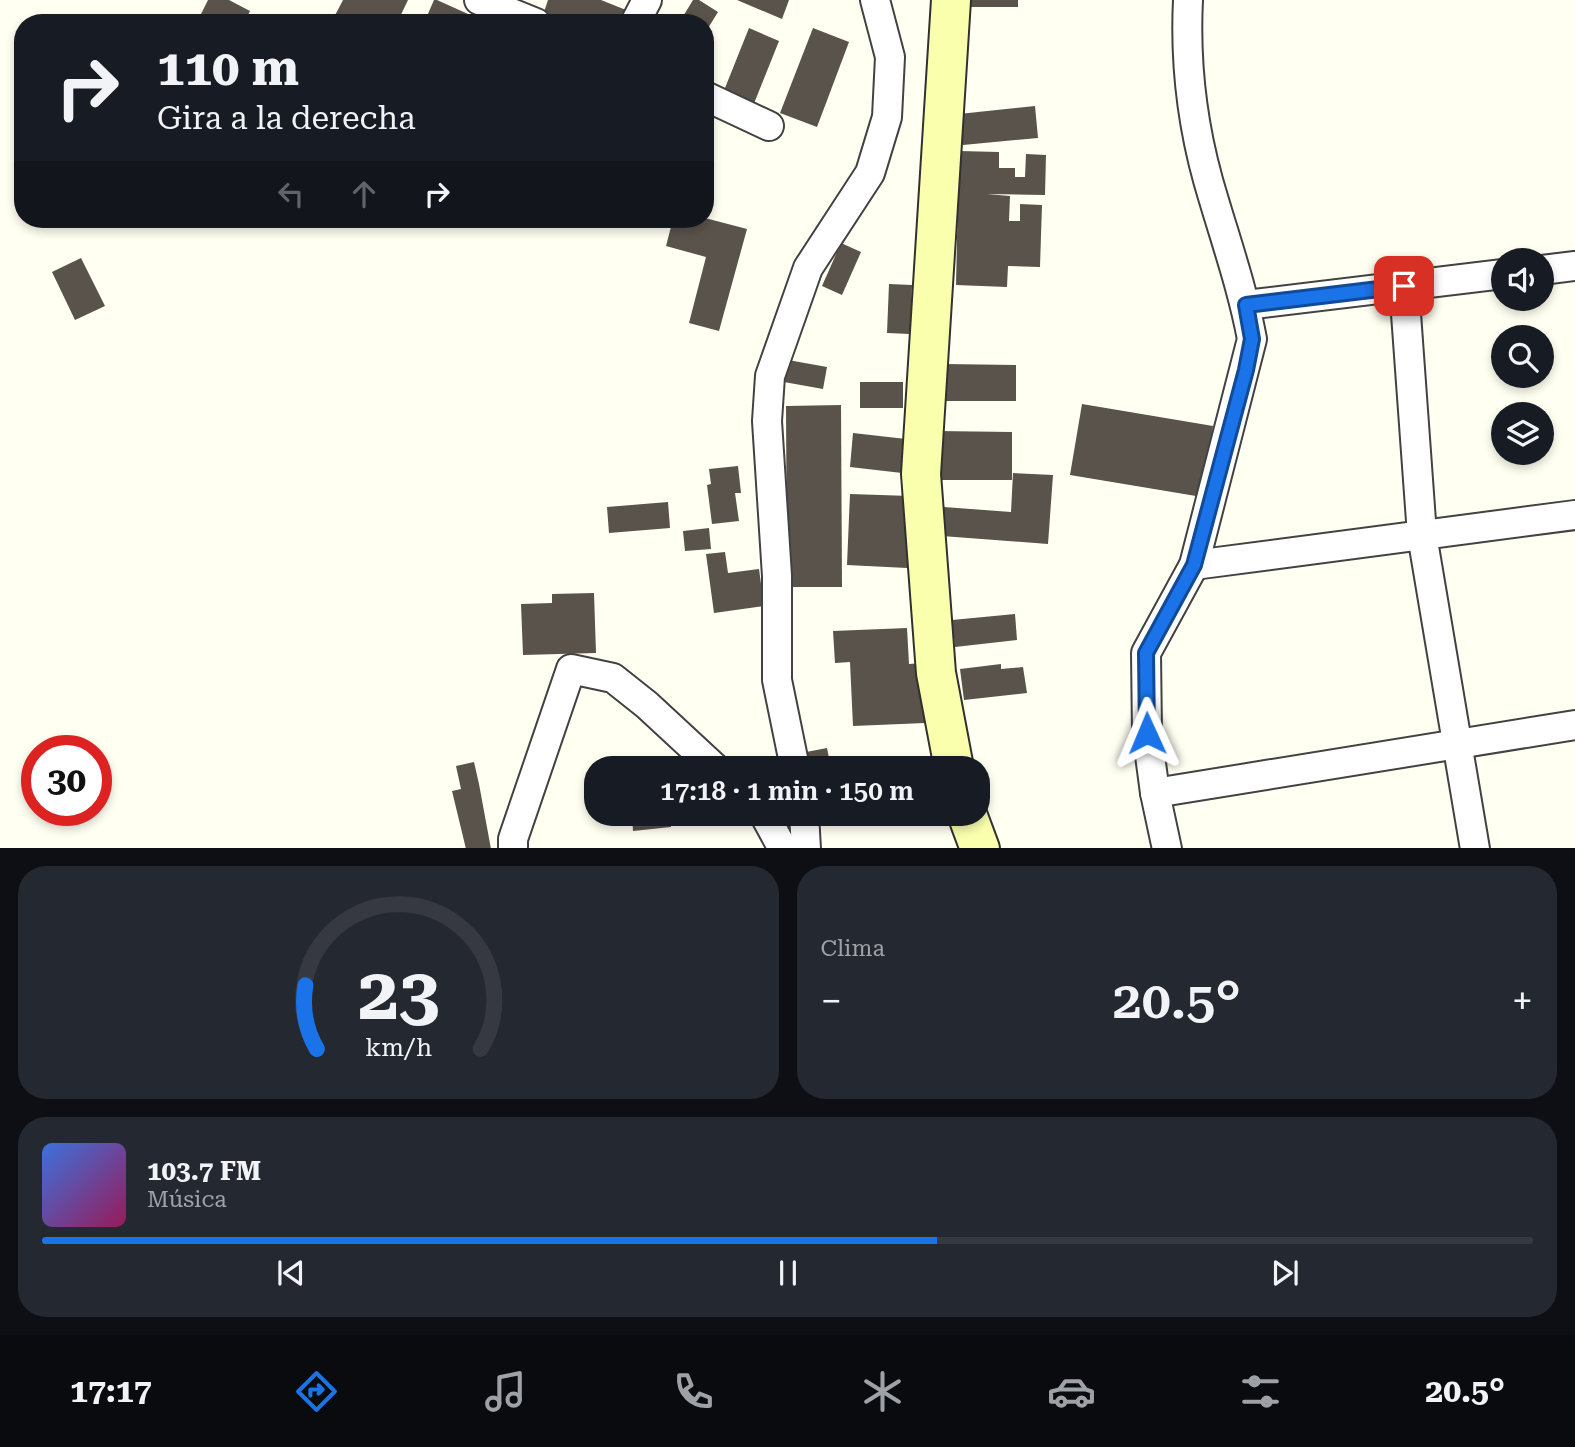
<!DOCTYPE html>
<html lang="es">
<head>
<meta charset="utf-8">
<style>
  body { margin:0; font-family:"Roboto Serif",serif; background:#242831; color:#f1f3f6; height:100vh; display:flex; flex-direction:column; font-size:26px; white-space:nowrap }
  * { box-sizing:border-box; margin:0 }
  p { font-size:23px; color:#9ea1a6 }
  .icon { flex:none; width:38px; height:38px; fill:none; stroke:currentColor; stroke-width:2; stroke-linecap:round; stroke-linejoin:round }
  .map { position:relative; height:848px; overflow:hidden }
  .side { display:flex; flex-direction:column; gap:18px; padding:18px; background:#0d0f14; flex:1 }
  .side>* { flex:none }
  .hud { position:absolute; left:14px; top:14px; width:700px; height:214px; border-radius:28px; box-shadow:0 4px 10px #0003; background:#171b24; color:#f1f3f6; overflow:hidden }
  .controls { position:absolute; left:1491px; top:248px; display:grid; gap:14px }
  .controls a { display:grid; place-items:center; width:63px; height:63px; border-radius:50%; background:#171b24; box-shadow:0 4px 10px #0003; font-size:35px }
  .speed { position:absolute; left:21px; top:735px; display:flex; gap:14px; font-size:35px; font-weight:700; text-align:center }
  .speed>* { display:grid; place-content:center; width:91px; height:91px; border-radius:50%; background:#171b24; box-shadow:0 4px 10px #0003; line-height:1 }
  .speed .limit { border:10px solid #d22; background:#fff; color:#111 }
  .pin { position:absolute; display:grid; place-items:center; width:60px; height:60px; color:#fff; margin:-30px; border-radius:14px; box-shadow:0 4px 10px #0006 }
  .me { position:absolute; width:77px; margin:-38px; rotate:359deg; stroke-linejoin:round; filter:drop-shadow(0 0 5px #0008) }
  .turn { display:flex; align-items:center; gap:24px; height:147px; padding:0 28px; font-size:32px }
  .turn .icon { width:91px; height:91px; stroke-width:2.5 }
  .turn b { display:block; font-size:49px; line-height:60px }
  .lanes { display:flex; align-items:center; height:66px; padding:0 28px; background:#0003; justify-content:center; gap:35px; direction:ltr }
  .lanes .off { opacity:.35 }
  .big { font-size:52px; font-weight:600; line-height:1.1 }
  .side .widget { flex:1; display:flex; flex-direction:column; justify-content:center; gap:10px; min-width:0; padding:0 24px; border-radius:28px; background:#242831 }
  .side .dial { align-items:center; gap:0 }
  .dial svg { height:182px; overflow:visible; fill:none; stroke:#363941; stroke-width:7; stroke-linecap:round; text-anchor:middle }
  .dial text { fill:#f1f3f6; stroke:none }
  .song { display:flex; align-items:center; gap:21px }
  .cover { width:84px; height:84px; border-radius:10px; background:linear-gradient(135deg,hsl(220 70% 55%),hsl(330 70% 35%)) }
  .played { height:7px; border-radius:4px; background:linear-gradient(90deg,#1a73e8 60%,#363941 60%) }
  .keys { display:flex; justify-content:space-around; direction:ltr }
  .heat { display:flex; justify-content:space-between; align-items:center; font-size:38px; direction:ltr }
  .side .tiles { flex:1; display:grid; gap:18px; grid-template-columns:1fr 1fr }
  .widget:last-child { grid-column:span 2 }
  .trip { position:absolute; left:584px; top:756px; width:406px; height:70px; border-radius:28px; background:#171b24; box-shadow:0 4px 10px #0003; font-weight:600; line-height:70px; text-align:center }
  .dock { display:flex; height:112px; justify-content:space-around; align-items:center; background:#090b0e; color:#9ea1a6 }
  .dock .icon { width:49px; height:49px }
  .dock .active { color:#1a73e8 }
  .dock b { font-size:32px; color:#f1f3f6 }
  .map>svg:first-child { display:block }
  .building { fill:#59534b }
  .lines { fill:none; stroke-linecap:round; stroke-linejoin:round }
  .street-casing { stroke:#424242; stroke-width:32 }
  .secondary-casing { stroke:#313131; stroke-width:42 }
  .street { stroke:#fff; stroke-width:28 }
  .secondary { stroke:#f9ffad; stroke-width:38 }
  .route-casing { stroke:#114b97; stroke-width:18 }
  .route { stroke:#1a73e8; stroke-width:12 }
</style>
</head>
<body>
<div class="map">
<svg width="1575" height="849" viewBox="0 0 1575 849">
  <rect width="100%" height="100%" fill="#fffff2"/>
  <g class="building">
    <polygon points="208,0 229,0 250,11 244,23 213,23 200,16"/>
    <polygon points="343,0 408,0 397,23 331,23"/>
    <polygon points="434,0 437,0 488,23 424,23"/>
    <polygon points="548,0 601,0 626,10 620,23 570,23 544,12"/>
    <polygon points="693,0 699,0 718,12 705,33 705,23 679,23"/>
    <polygon points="737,0 789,0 782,19"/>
    <rect x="967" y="0" width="51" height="7"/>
    <polygon points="299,15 316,23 295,23"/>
    <polygon points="749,28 779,41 753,106 723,93"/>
    <polygon points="813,28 849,42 817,127 780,113"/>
    <polygon points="1035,106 1038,138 963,145 959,114"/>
    <polygon points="959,151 999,152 999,168 1015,168 1015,177 1025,177 1026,154 1046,155 1045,195 987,194 1010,196 1009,221 1020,221 1020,204 1042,205 1040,267 1008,266 1007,287 956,285"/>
    <polygon points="705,218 747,229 719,331 689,323 706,257 666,246 673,219"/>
    <polygon points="841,243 861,252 842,295 822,286"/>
    <polygon points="81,258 105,306 75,320 52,272"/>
    <polygon points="889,284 912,285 910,334 887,333"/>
    <polygon points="788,360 827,367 823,389 784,382"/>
    <polygon points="945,364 1016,365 1016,401 945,401"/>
    <rect x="860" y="382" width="43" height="26"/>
    <polygon points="1082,404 1213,426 1202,497 1070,475"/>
    <polygon points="841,405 842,587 787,587 786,406"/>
    <polygon points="936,431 1012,432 1012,480 936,480"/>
    <polygon points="853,433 906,439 902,473 850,467"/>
    <polygon points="738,466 741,493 735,493 739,521 712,524 707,485 711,484 709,469"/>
    <polygon points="1013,473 1053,475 1048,544 942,536 944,507 1011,512"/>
    <polygon points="850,494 910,496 907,568 847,565"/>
    <polygon points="668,502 670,528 609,533 607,507"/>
    <polygon points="709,528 711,549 685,551 683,531"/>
    <polygon points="725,552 728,573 759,569 764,606 714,613 706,554"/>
    <polygon points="594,593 596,653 523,655 521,604 552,603 552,594"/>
    <polygon points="1015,614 1017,640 955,647 952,620"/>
    <polygon points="907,628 909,664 922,663 925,723 853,726 850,662 835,663 833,631"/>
    <polygon points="1001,664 1001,669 1023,667 1027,693 964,700 960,669"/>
    <polygon points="827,748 831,768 805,768 801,753"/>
    <polygon points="474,762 479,784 491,849 466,849 452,791 461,789 456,766"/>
    <polygon points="632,814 670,814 671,827 633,831"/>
  </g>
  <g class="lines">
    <g class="street-casing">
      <g id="street">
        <polyline points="479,0 536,23"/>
        <polyline points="635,23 647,0"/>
        <polyline points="705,96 769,126"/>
        <polyline points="1542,270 1575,266"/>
        <polyline points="1404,286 1422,535 1475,849"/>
        <polyline points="1246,305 1503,274"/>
        <polyline points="1194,565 1575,515"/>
        <polyline points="795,768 777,680 777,576 767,421 770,376 808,268 870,173 887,117 890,57 875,0"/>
        <polyline points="1155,793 1575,725"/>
        <polyline points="764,814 783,849"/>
        <polyline points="804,814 806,849"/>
        <polyline points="513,849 513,839 571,669 613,678 647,705 715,768"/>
        <path d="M1167,849l-12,-56 -8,-60 -1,-80 48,-88 58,-226c-10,-54 -29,-106 -44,-159 -16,-58 -23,-120 -20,-180"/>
      </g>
    </g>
    <g class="secondary-casing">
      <g id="secondary">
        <polyline points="951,0 921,474 936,673 954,768"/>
        <polyline points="967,814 980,849"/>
      </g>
    </g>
    <use href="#street" class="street"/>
    <use href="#secondary" class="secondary"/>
  </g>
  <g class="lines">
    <g class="route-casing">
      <polyline id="route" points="1147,733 1146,653 1194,565 1246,370 1252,339 1246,305 1404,286"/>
    </g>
    <use href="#route" class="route"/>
  </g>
</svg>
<div class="controls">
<a><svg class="icon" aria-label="sound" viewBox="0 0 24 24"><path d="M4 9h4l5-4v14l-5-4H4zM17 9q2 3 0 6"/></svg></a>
<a><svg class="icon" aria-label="search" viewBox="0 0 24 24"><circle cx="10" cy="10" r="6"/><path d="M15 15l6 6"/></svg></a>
<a><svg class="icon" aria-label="layers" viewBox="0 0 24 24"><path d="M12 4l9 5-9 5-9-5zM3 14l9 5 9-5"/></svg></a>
</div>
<div class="speed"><div class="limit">30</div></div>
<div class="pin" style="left:1404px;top:286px;background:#d93025"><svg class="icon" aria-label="arrive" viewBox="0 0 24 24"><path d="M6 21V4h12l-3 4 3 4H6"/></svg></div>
<svg class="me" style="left:1147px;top:733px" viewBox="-20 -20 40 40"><path d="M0-17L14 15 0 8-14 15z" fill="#1a73e8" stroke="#fff" stroke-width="4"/></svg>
<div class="trip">17:18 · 1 min · 150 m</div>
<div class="hud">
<div class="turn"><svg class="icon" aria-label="right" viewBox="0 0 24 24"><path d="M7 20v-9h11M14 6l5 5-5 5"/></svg><div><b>110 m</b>Gira a la derecha</div></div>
<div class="lanes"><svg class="icon off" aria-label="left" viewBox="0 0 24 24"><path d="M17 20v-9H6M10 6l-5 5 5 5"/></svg><svg class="icon off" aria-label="ahead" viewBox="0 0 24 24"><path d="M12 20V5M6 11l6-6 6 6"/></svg><svg class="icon" aria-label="right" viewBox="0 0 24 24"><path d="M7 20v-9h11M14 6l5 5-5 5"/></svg></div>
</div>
</div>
<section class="side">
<div class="tiles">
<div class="widget dial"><svg viewBox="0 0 100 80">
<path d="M14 69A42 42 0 1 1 86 69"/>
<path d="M14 69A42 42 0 0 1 9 41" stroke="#1a73e8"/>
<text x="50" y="56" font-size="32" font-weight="700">23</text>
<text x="50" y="72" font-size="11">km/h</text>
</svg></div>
<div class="widget"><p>Clima</p>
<div class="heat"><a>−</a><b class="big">20.5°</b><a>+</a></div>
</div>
<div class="widget">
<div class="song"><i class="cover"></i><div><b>103.7 FM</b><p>Música</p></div></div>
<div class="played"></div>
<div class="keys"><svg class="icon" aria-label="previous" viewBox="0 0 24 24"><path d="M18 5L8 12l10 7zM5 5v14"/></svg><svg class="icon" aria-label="pause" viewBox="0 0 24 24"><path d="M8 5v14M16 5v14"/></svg><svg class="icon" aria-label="next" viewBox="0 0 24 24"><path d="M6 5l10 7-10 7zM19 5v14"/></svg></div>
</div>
</div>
</section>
<nav class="dock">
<b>17:17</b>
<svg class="icon active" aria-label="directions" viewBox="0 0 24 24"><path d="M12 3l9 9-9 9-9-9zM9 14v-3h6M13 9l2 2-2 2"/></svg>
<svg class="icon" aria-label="music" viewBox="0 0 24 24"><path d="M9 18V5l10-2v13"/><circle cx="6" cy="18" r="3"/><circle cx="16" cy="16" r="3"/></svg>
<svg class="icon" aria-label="phone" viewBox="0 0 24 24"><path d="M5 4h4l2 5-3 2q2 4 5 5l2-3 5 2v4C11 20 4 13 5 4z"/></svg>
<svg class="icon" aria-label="climate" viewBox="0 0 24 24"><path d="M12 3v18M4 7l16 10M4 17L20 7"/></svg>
<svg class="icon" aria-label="car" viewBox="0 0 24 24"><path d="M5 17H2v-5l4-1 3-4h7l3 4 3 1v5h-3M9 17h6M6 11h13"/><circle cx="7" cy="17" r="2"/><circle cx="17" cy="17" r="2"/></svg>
<svg class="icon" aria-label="filters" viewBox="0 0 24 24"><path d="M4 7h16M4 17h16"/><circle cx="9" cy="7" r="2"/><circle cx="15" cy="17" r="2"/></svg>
<b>20.5°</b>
</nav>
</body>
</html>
